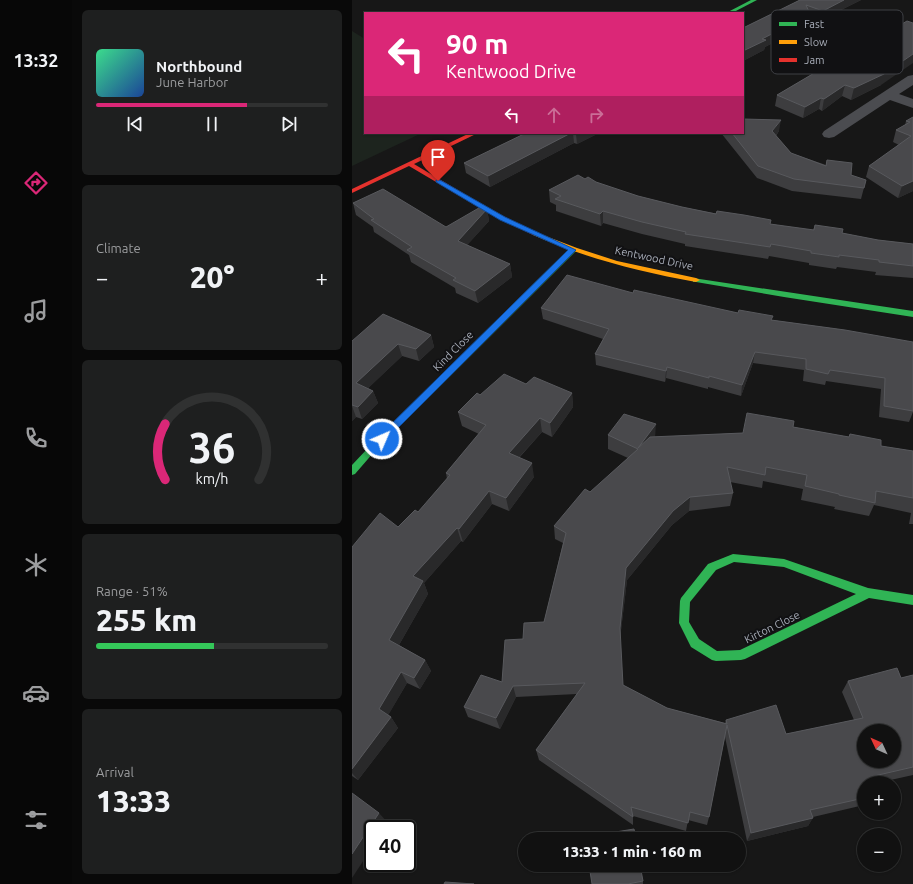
<!DOCTYPE html>
<html lang="en">
<head>
<meta charset="utf-8">
<style>
  body { margin:0; font-family:Ubuntu,sans-serif; background:#1e1f1f; color:#f1f3f6; height:100vh; display:flex; flex-direction:column; font-size:15px; white-space:nowrap }
  * { box-sizing:border-box; margin:0 }
  p { font-size:13px; color:#9c9d9f }
  .icon { flex:none; width:22px; height:22px; fill:none; stroke:currentColor; stroke-width:2; stroke-linecap:round; stroke-linejoin:round }
  .map { position:relative; flex:1; overflow:hidden }
  .side { display:flex; flex-direction:column; gap:10px; padding:10px; background:#090909; width:280px }
  .side>* { flex:none }
  .banner { position:absolute; left:12px; top:12px; width:380px; height:122px; border-radius:0px; box-shadow:0 1px 3px #0004,0 0 0 1px #303131; background:#db2777; color:#fff; overflow:hidden }
  .needle { width:26px; rotate:314deg }
  .controls { position:absolute; left:505px; top:724px; display:grid; gap:8px }
  .controls a { display:grid; place-items:center; width:44px; height:44px; border-radius:50%; background:#111; box-shadow:0 1px 3px #0004,0 0 0 1px #303131; font-size:20px }
  .speed { position:absolute; left:12px; top:820px; display:flex; gap:8px; font-size:20px; font-weight:700; text-align:center }
  .speed>* { display:grid; place-content:center; width:52px; height:52px; border-radius:50%; background:#111; box-shadow:0 1px 3px #0004,0 0 0 1px #303131; line-height:1 }
  .speed .limit { border:2px solid #111; border-radius:6px; background:#fff; color:#111 }
  .pin { position:absolute; display:grid; place-items:center; width:34px; height:34px; color:#fff; margin:-41px -17px; border-radius:50% 50% 50% 0; rotate:-45deg; box-shadow:0 0 4px #0007 }
  .pin .icon { rotate:45deg }
  .me { position:absolute; width:44px; margin:-22px; rotate:45deg; stroke-linejoin:round; filter:drop-shadow(0 0 3px #0008) }
  .turn { display:flex; align-items:center; gap:14px; height:84px; padding:0 16px; font-size:18px }
  .turn .icon { width:52px; height:52px; stroke-width:2.5 }
  .turn b { display:block; font-size:28px; line-height:34px }
  .lanes { display:flex; align-items:center; height:38px; padding:0 16px; background:#0003; justify-content:center; gap:20px; direction:ltr }
  .lanes .off { opacity:.35 }
  .big { font-size:30px; font-weight:800; line-height:1.1 }
  .side .card { flex:1; display:flex; flex-direction:column; justify-content:center; gap:6px; min-width:0; padding:0 14px; border-radius:6px; background:#1e1f1f }
  .side .dial { align-items:center; gap:0 }
  .dial svg { height:104px; overflow:visible; fill:none; stroke:#303131; stroke-width:7; stroke-linecap:round; text-anchor:middle }
  .dial text { fill:#f1f3f6; stroke:none }
  .song { display:flex; align-items:center; gap:12px }
  .cover { width:48px; height:48px; border-radius:6px; background:linear-gradient(135deg,hsl(150 70% 55%),hsl(220 70% 35%)) }
  .played { height:4px; border-radius:2px; background:linear-gradient(90deg,#db2777 65%,#303131 65%) }
  .keys { display:flex; justify-content:space-around; direction:ltr }
  .heat { display:flex; justify-content:space-between; align-items:center; font-size:22px; direction:ltr }
  .charge { height:6px; border-radius:3px; background:linear-gradient(90deg,#34c759 51%,#303131 0) }
  .trip { position:absolute; left:166px; top:832px; width:228px; height:40px; border-radius:20px; background:#111; box-shadow:0 1px 3px #0004,0 0 0 1px #303131; font-weight:800; line-height:40px; text-align:center }
  main { display:flex; flex:1; min-height:0 }
  .menu { display:flex; flex-direction:column; width:72px; justify-content:space-around; align-items:center; background:#070707; color:#9c9d9f }
  .menu .icon { width:28px; height:28px }
  .menu .on { color:#db2777 }
  .menu b { font-size:18px; color:#f1f3f6 }
  .map>svg:first-child { display:block }
  .green { fill:#1d241e }
  .lines { fill:none; stroke-linecap:round; stroke-linejoin:round }
  .street { fill:#4b4c50; fill-rule:evenodd }
  .fast { fill:#30b455; fill-rule:evenodd }
  .slow { fill:#ff9f0a; fill-rule:evenodd }
  .jam { fill:#e5322d; fill-rule:evenodd }
  .wall { fill:#3d3d3f }
  .shaded-wall { fill:#29292a }
  .building { fill:#49494c; stroke:#58595d; fill-rule:evenodd }
  .route { fill:#1a73e8; stroke:#114b97 }
  .labels { text-anchor:middle; stroke-width:4; stroke-linejoin:round; paint-order:stroke }
  .street-label { font-size:11px; fill:#a8adb8; stroke:#111113 }
  .key { fill:#111113; stroke:#3e4045; stroke-width:1 }
  .key-label { font-size:11px; fill:#a8adb8 }
</style>
</head>
<body>
<main>
<nav class="menu">
<b>13:32</b>
<svg class="icon on" aria-label="directions" viewBox="0 0 24 24"><path d="M12 3l9 9-9 9-9-9zM9 14v-3h6M13 9l2 2-2 2"/></svg>
<svg class="icon" aria-label="music" viewBox="0 0 24 24"><path d="M9 18V5l10-2v13"/><circle cx="6" cy="18" r="3"/><circle cx="16" cy="16" r="3"/></svg>
<svg class="icon" aria-label="phone" viewBox="0 0 24 24"><path d="M5 4h4l2 5-3 2q2 4 5 5l2-3 5 2v4C11 20 4 13 5 4z"/></svg>
<svg class="icon" aria-label="climate" viewBox="0 0 24 24"><path d="M12 3v18M4 7l16 10M4 17L20 7"/></svg>
<svg class="icon" aria-label="car" viewBox="0 0 24 24"><path d="M5 17H2v-5l4-1 3-4h7l3 4 3 1v5h-3M9 17h6M6 11h13"/><circle cx="7" cy="17" r="2"/><circle cx="17" cy="17" r="2"/></svg>
<svg class="icon" aria-label="filters" viewBox="0 0 24 24"><path d="M4 7h16M4 17h16"/><circle cx="9" cy="7" r="2"/><circle cx="15" cy="17" r="2"/></svg>
</nav>
<section class="side">
<div class="card">
<div class="song"><i class="cover"></i><div><b>Northbound</b><p>June Harbor</p></div></div>
<div class="played"></div>
<div class="keys"><svg class="icon" aria-label="previous" viewBox="0 0 24 24"><path d="M18 5L8 12l10 7zM5 5v14"/></svg><svg class="icon" aria-label="pause" viewBox="0 0 24 24"><path d="M8 5v14M16 5v14"/></svg><svg class="icon" aria-label="next" viewBox="0 0 24 24"><path d="M6 5l10 7-10 7zM19 5v14"/></svg></div>
</div>
<div class="card"><p>Climate</p>
<div class="heat"><a>−</a><b class="big">20°</b><a>+</a></div>
</div>
<div class="card dial"><svg viewBox="0 0 100 80">
<path d="M14 69A42 42 0 1 1 86 69"/>
<path d="M14 69A42 42 0 0 1 14 26" stroke="#db2777"/>
<text x="50" y="56" font-size="32" font-weight="700">36</text>
<text x="50" y="72" font-size="11">km/h</text>
</svg></div>
<div class="card"><p>Range · 51%</p><b class="big">255 km</b><div class="charge"></div></div>
<div class="card"><p>Arrival</p><b class="big">13:33</b></div>
</section>
<div class="map">
<svg width="561" height="884" viewBox="0 0 561 884">
  <rect width="100%" height="100%" fill="#171717"/>
  <polygon class="green" points="0,31 13,39 13,133 70,133 0,166"/>
  <g class="lines">
    <polygon class="street" points="561,75 561,85 547,94 561,99 561,108 538,100 482,137 477,138 472,137 470,134 472,131 556,76"/>
    <g class="fast">
      <polygon points="399,0 405,0 380,13 374,13"/>
      <polygon points="218,248 224,248 225,250 22,452 3,474 0,475 0,465 16,448"/>
      <polygon points="341,278 561,311 561,317 432,297 344,282 341,282"/>
      <path d="M381,554l51,5 84,29 45,7v10l-44,-7 -124,61 -4,1 -25,1 -4,-1 -21,-13 -12,-24 1,-22 1,-3 27,-34zM382,562l50,5 72,27 -116,56 -23,1 -18,-12 -10,-17 1,-20 26,-32z"/>
    </g>
    <path class="slow" d="M183,232l42,16 40,13 79,17 4,2 -4,2c-56,-10 -111,-24 -163,-47l-1,-1z"/>
    <polygon class="jam" points="118,133 126,133 62,164 139,210 185,233 185,235 181,235 135,212 57,166 0,193 0,189"/>
  </g>
  <g class="wall">
    <polygon points="448,0 509,0 469,20 458,16 457,24 413,47 412,50 391,61 391,28"/>
    <polygon points="503,49 529,85 499,100 490,96 470,111 467,109 451,118 423,106 425,95"/>
    <polygon points="561,117 561,191 546,198 514,177 517,166 547,145 541,142 544,130 553,125 554,121"/>
    <polygon points="427,131 424,136 439,153 474,165 475,160 499,175 514,180 509,199 440,191 405,178 369,133 391,133"/>
    <polygon points="174,133 247,133 225,144 222,143 138,187 114,173 112,163"/>
    <polygon points="233,179 286,196 330,207 418,224 461,230 463,225 490,233 526,240 561,244 561,278 523,275 524,272 485,267 484,269 457,265 457,263 417,256 416,259 333,246 333,244 290,234 251,223 249,226 204,211 204,205 198,202 197,190"/>
    <polygon points="1,203 94,227 135,209 137,221 115,245 158,264 160,277 126,303 104,293 103,288 59,262 57,255 22,232 21,227 4,215"/>
    <polygon points="281,293 420,320 493,330 561,411 561,412 557,422 527,417 529,389 474,381 473,385 451,381 452,370 401,363 389,396 356,387 356,389 314,378 313,382 244,365 243,354 251,339 191,319 189,308"/>
    <polygon points="79,335 82,347 67,361 50,356 16,388 21,391 26,403 10,419 4,417 0,421 0,341"/>
    <polygon points="174,384 220,393 221,407 200,437 190,432 167,458 182,477 157,511 140,504 111,542 109,541 72,583 76,594 47,645 73,660 79,671 68,689 55,683 36,715 39,717 46,728 6,780 0,776 0,547 46,527 66,512 95,479 94,473 127,434 110,426 106,412 128,395"/>
    <polygon points="441,427 497,437 498,434 529,446 561,451 561,524 557,524 559,513 522,505 517,516 482,509 483,507 449,500 451,489 411,481 410,488 378,482 381,493 378,506 337,511 320,525 275,580 268,638 271,685 315,708 373,723 374,720 434,734 502,720 490,692 496,681 549,678 561,675 561,775 525,783 512,783 512,805 461,817 456,826 395,841 373,737 357,817 355,825 336,820 334,831 281,816 281,825 187,760 184,750 225,694 164,697 148,729 116,717 112,707 150,682 171,639 192,622 211,543 203,539 202,526 276,458 256,449 256,435 303,437 391,433"/>
    <polygon points="291,881 291,884 240,884"/>
  </g>
  <g class="shaded-wall">
    <polygon points="492,0 509,0 469,20 471,11"/>
    <polygon points="458,14 457,24 413,47 412,50 391,61 391,51 410,39"/>
    <polygon points="561,54 561,63 529,85 499,100 502,88"/>
    <polygon points="493,85 490,96 470,111 472,99"/>
    <polygon points="469,98 467,109 451,118 453,107"/>
    <polygon points="429,120 427,131 418,143 420,131"/>
    <polygon points="219,133 221,133 222,143 138,187 136,176"/>
    <polygon points="225,133 247,133 225,144 224,134"/>
    <polygon points="561,181 561,191 546,198 550,186"/>
    <polygon points="135,209 137,221 108,253 106,241"/>
    <polygon points="251,211 251,223 249,226 248,214"/>
    <polygon points="158,264 160,277 126,303 123,291"/>
    <polygon points="79,335 82,347 67,361 64,349"/>
    <polygon points="46,344 50,356 9,395 4,383"/>
    <polygon points="403,352 401,363 389,396 390,385"/>
    <polygon points="315,367 314,378 313,382 314,371"/>
    <polygon points="21,391 26,403 10,419 6,407"/>
    <polygon points="220,393 221,407 200,437 198,423"/>
    <polygon points="0,406 4,417 0,421"/>
    <polygon points="188,418 190,432 159,466 157,453"/>
    <polygon points="304,424 303,438 286,448"/>
    <polygon points="180,463 182,477 157,511 154,498"/>
    <polygon points="137,491 140,504 111,542 107,529"/>
    <polygon points="338,497 337,511 320,525 275,580 268,640 268,628 274,568 321,511"/>
    <polygon points="105,528 109,541 72,583 76,594 43,652 37,640 61,576"/>
    <polygon points="73,660 79,671 68,689 62,678"/>
    <polygon points="49,672 55,683 34,719 27,709"/>
    <polygon points="161,686 164,697 148,729 144,718"/>
    <polygon points="39,717 46,728 6,780 0,773 0,769"/>
    <polygon points="27,813 36,823 33,829 21,829 21,846 0,878 0,854"/>
    <polygon points="461,818 456,826 395,841 399,833"/>
  </g>
  <g class="building">
    <polygon points="448,0 492,0 471,11 454,5 458,14 410,39 414,40 391,51 391,28"/>
    <polygon points="555,21 561,23 561,54 532,74 502,88 493,85 472,99 469,98 453,107 425,95 503,49 506,50"/>
    <polygon points="561,117 561,181 550,186 517,166 559,136 544,130 558,122 554,121"/>
    <polygon points="391,119 429,120 420,131 439,153 474,166 475,160 500,163 499,175 514,180 512,188 442,179 406,166 380,133 391,133"/>
    <polygon points="174,133 219,133 136,176 112,163"/>
    <polygon points="226,175 233,179 236,177 244,182 286,196 330,207 364,214 365,211 392,215 419,220 418,224 462,230 463,225 491,229 490,233 526,240 561,244 561,266 527,262 527,260 487,255 487,257 459,253 459,251 419,244 418,247 333,234 334,232 290,222 251,211 248,214 203,199 209,196 197,190"/>
    <polygon points="31,189 94,227 132,205 135,209 106,241 158,264 123,291 101,280 104,278 55,250 60,247 19,220 22,219 1,203"/>
    <polygon points="215,275 281,293 282,290 386,313 387,310 421,316 419,320 493,330 561,342 561,411 532,406 533,378 478,370 476,374 454,369 454,359 403,352 390,385 357,376 357,378 315,367 314,371 243,354 257,329 189,308"/>
    <polygon points="31,314 79,335 64,349 46,344 4,383 21,391 6,407 0,405 0,341"/>
    <polygon points="152,374 174,384 182,377 220,393 198,423 188,418 157,453 180,463 154,498 137,491 107,529 105,528 61,576 71,581 37,640 73,660 62,678 49,672 27,709 39,717 0,769 0,547 28,513 46,527 63,510 66,512 98,475 94,473 134,425 106,412 125,393 128,395"/>
    <path d="M395,413l47,8 -1,6 56,10 1,-3 31,6v6l32,5v47l-37,-7 -1,12 -36,-8v-1l-34,-8 2,-11 -41,-8 -1,8 -38,-8 6,26 -43,4 -17,14 -47,57 -6,60 3,57 44,23 60,16 -1,-4 50,-15 10,29 77,-16 -15,-37 49,-13 4,10 12,-3v92l-39,9 3,7h-13v15l-54,12 3,8 -62,15 -24,-108 -18,92 -19,-5 -2,11 -57,-16 2,10 -97,-67 49,-67 -72,3 -17,32 -32,-11 17,-32 21,7 3,-42 18,-1 1,-16 20,-1 22,-89 -12,-7 31,-37 5,3 48,-43 -30,-14 16,-21 32,10 -18,24 12,-11 93,-4zM512,731h30v30h-30z"/>
    <polygon points="0,793 27,813 0,854"/>
    <polygon points="282,829 284,839 233,839 233,837"/>
    <polygon points="237,865 288,865 291,881 276,884 240,884"/>
    <polygon points="93,882 122,884 92,884"/>
  </g>
  <polygon class="route" points="84,180 88,180 153,217 224,250 33,441 27,441 26,439 27,436 216,250 148,220 84,182"/>
  <g class="labels">
    <g class="street-label">
      <text transform="translate(302 258) rotate(12)" y="4">Kentwood Drive</text>
      <text transform="translate(101 351) rotate(-45)" y="4">Kind Close</text>
      <text transform="translate(420 627) rotate(-26)" y="4">Kirton Close</text>
    </g>
  </g>
  <rect x="419" y="10" width="132" height="64" rx="6" class="key"/>
  <rect x="427" y="22" width="18" height="4" fill="#30b455"/>
  <rect x="427" y="40" width="18" height="4" fill="#ff9f0a"/>
  <rect x="427" y="58" width="18" height="4" fill="#e5322d"/>
  <g class="key-label">
    <text x="452" y="28">Fast</text>
    <text x="452" y="46">Slow</text>
    <text x="452" y="64">Jam</text>
  </g>
</svg>
<div class="controls">
<a><svg class="needle" viewBox="-14 -14 28 28"><path d="M0-13l5 13h-10z" fill="#e53935"/><path d="M0 13l5-13h-10z" fill="#9c9d9f"/></svg></a>
<a>+</a>
<a>−</a>
</div>
<div class="speed"><div class="limit">40</div></div>
<div class="pin" style="left:86px;top:181px;background:#d93025"><svg class="icon" aria-label="arrive" viewBox="0 0 24 24"><path d="M6 21V4h12l-3 4 3 4H6"/></svg></div>
<svg class="me" style="left:30px;top:439px" viewBox="-20 -20 40 40"><circle r="17" fill="#1a73e8" stroke="#fff" stroke-width="3"/><path d="M0-11L8 9 0 5-8 9z" fill="#fff"/></svg>
<div class="trip">13:33 · 1 min · 160 m</div>
<div class="banner">
<div class="turn"><svg class="icon" aria-label="left" viewBox="0 0 24 24"><path d="M17 20v-9H6M10 6l-5 5 5 5"/></svg><div><b>90 m</b>Kentwood Drive</div></div>
<div class="lanes"><svg class="icon" aria-label="left" viewBox="0 0 24 24"><path d="M17 20v-9H6M10 6l-5 5 5 5"/></svg><svg class="icon off" aria-label="ahead" viewBox="0 0 24 24"><path d="M12 20V5M6 11l6-6 6 6"/></svg><svg class="icon off" aria-label="right" viewBox="0 0 24 24"><path d="M7 20v-9h11M14 6l5 5-5 5"/></svg></div>
</div>
</div>
</main>
</body>
</html>
